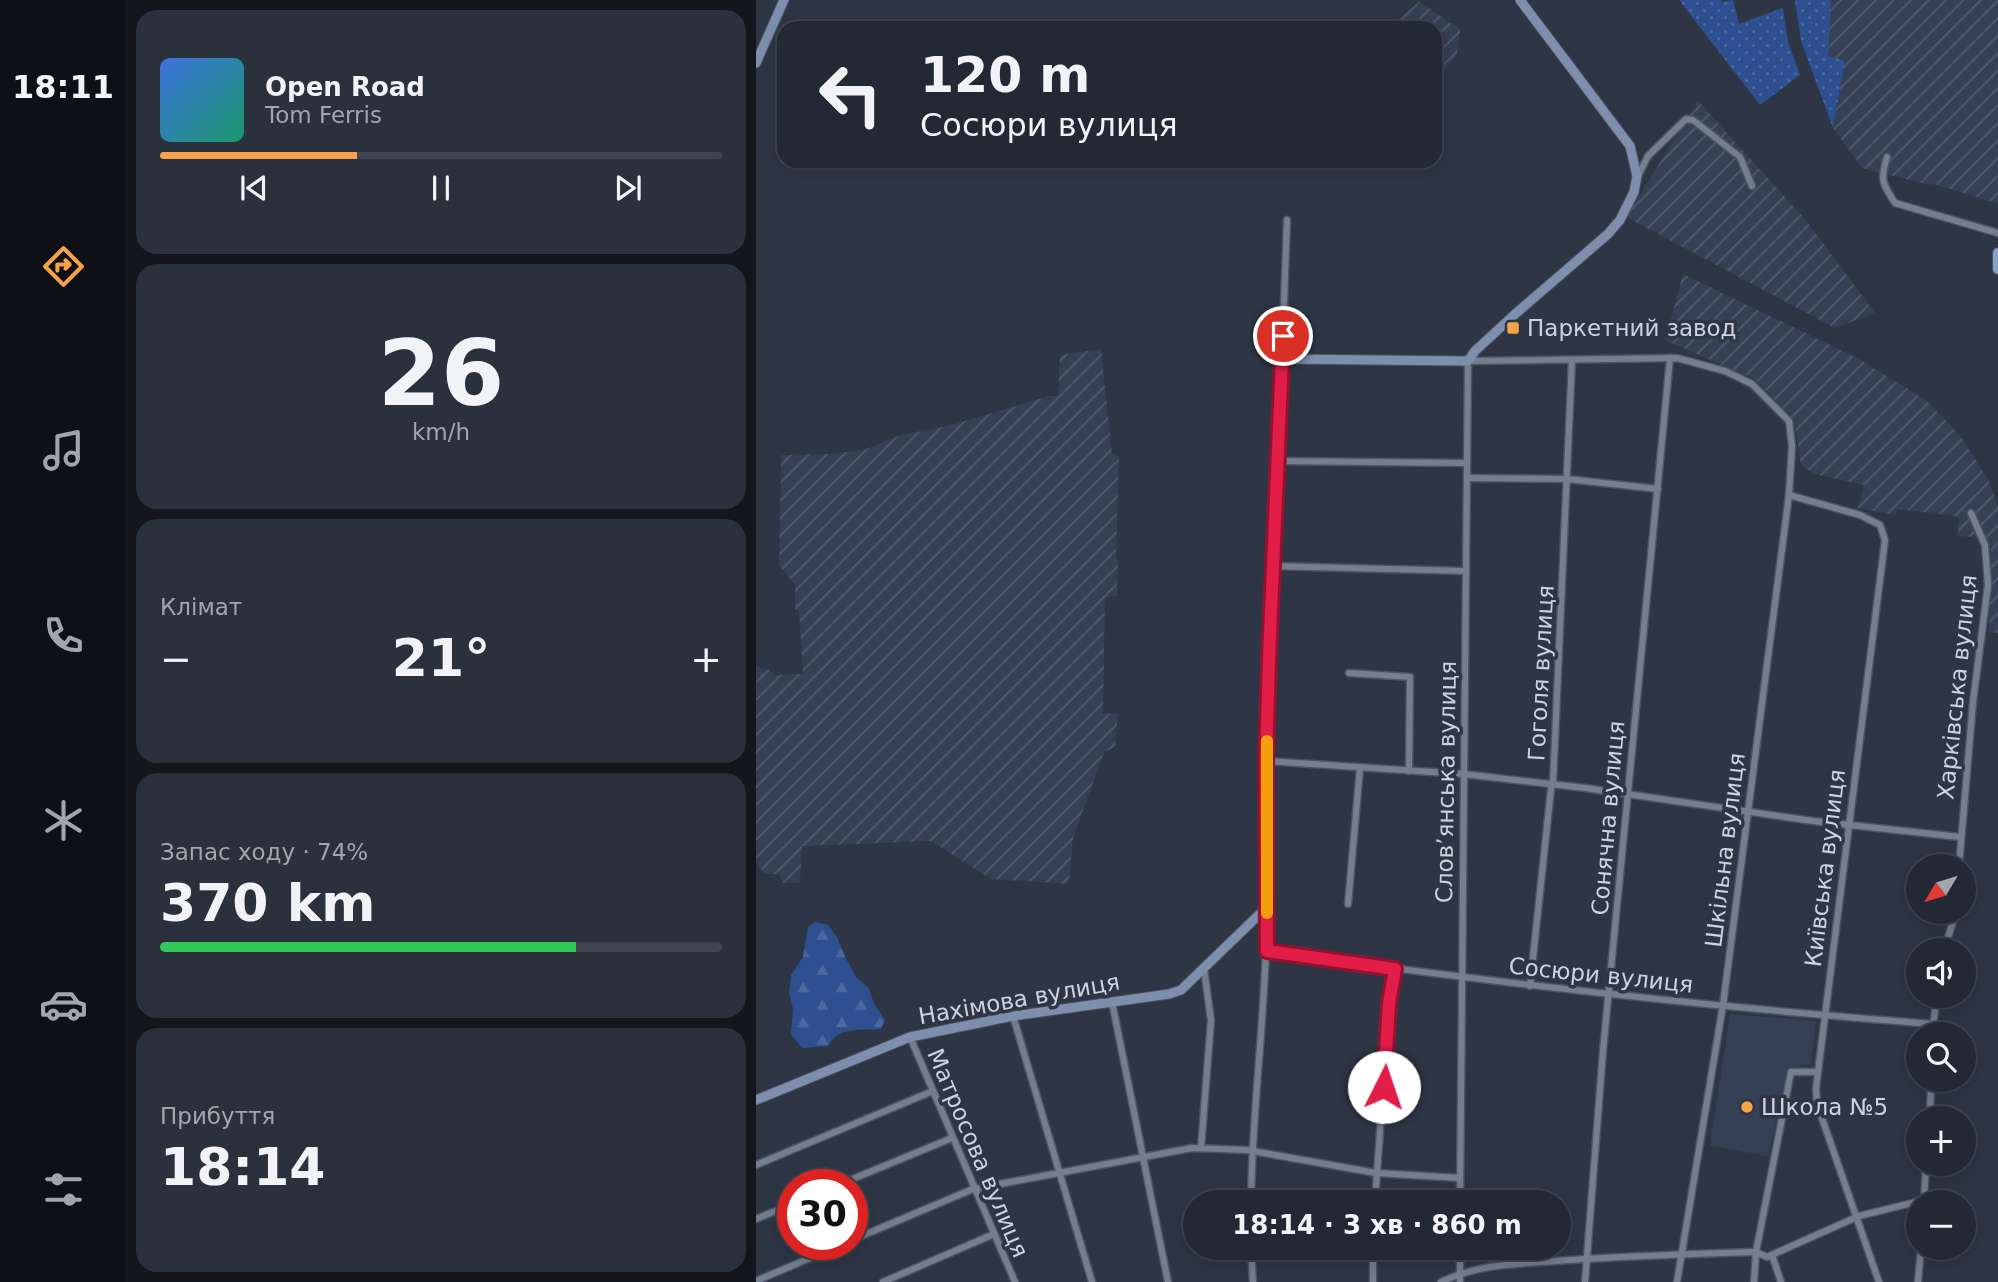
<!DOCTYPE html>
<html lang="uk">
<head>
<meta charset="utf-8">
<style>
  body { margin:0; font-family:"DejaVu Sans",sans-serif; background:#2a303c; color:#f1f3f6; height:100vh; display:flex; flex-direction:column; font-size:26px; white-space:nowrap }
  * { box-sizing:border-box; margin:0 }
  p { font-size:23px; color:#a2a6ac }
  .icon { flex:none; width:38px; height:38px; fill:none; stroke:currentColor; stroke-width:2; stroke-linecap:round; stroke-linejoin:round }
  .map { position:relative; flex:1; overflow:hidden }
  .side { display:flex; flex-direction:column; gap:10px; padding:10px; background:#13161d; width:630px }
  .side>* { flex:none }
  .banner { position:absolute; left:21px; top:21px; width:665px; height:147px; border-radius:21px; box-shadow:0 4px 18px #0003,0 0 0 2px #3f444f; background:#222834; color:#f1f3f6; overflow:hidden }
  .needle { width:46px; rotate:232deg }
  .tools { position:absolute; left:1150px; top:854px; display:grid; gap:14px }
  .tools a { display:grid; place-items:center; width:70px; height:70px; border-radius:50%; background:#222834; box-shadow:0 4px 18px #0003,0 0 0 2px #3f444f; font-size:35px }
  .speed { position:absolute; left:21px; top:1169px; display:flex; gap:14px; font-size:35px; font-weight:700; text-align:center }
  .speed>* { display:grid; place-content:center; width:91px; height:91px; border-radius:50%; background:#222834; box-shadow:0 4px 18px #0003,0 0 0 2px #3f444f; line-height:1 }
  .speed .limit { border:10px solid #d22; background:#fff; color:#111 }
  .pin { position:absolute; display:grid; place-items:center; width:60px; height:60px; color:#fff; margin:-30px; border:4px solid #fff; border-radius:50%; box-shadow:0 2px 7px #0007 }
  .me { position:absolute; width:77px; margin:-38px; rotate:4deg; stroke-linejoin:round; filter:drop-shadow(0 0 5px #0008) }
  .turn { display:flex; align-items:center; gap:24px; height:147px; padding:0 28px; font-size:32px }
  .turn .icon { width:91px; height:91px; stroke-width:2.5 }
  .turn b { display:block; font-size:49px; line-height:60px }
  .big { font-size:52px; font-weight:800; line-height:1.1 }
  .side .card { flex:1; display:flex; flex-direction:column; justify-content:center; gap:10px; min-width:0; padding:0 24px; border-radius:21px; background:#2a303c }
  .side .dial { align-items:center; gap:0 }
  .dial b { font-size:91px; line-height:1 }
  .song { display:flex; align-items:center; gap:21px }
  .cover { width:84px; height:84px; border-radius:10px; background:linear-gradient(135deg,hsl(220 70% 55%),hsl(160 70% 35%)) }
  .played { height:7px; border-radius:4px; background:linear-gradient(90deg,#f6a248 35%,#3f444f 35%) }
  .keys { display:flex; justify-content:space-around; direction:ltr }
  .heat { display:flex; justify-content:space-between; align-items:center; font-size:38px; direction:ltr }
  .charge { height:10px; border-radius:5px; background:linear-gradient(90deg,#34c759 74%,#3f444f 0) }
  .trip { position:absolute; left:427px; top:1190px; width:388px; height:70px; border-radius:35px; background:#222834; box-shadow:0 4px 18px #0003,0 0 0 2px #3f444f; font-weight:800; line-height:70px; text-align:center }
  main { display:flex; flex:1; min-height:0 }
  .tabs { display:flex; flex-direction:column; width:126px; justify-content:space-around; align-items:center; background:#0e1015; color:#a2a6ac }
  .tabs .icon { width:49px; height:49px }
  .tabs .selected { color:#f6a248 }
  .tabs b { font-size:32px; color:#f1f3f6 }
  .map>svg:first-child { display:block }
  .built { fill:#354054 }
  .industrial { fill:url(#industrial-furrows) }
  .grass { fill:url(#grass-dots) }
  .forest { fill:url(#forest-firs) }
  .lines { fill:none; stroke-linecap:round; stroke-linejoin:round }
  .street-casing { stroke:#4d5360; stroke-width:9 }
  .secondary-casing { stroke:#4d5360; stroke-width:11 }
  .primary-casing { stroke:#4d5360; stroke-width:12 }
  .street { stroke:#747e8f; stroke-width:6 }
  .secondary { stroke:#7e8fad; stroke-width:9 }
  .primary { stroke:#88a0cc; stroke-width:10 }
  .route-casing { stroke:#92132f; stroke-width:18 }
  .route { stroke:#e11d48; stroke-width:12 }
  .slow { stroke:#f59e0b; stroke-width:12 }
  .poi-dot { fill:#f6a248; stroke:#2e3645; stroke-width:2.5 }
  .labels { text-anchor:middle; stroke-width:7; stroke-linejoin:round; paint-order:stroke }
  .poi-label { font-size:23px; fill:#cdd2dc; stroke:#2e3645; text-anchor:start }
  .street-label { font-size:23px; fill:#cdd2dc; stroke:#2e3645 }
</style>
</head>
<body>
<main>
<nav class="tabs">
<b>18:11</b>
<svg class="icon selected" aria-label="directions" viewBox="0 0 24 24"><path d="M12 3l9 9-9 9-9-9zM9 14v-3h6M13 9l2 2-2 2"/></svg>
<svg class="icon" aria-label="music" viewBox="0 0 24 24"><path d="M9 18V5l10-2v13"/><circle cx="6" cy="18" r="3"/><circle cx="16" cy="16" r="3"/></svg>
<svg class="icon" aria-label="phone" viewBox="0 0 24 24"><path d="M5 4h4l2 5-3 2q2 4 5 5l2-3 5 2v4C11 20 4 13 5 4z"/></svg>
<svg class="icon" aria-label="climate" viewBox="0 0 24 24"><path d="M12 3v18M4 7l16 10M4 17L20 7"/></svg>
<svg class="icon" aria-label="car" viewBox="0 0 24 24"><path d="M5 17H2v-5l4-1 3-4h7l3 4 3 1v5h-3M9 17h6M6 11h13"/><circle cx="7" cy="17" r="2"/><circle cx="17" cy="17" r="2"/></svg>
<svg class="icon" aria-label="filters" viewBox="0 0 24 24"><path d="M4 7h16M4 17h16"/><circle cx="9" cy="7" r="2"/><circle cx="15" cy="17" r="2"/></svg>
</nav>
<section class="side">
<div class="card">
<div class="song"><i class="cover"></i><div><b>Open Road</b><p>Tom Ferris</p></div></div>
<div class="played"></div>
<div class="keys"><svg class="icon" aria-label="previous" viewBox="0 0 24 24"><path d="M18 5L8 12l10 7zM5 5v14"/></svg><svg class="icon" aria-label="pause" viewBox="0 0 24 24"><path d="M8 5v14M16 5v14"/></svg><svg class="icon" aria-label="next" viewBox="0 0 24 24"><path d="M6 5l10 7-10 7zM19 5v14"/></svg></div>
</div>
<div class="card dial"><b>26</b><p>km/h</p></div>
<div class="card"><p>Клімат</p>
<div class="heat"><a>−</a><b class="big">21°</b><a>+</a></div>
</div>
<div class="card"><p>Запас ходу · 74%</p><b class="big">370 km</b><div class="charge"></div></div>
<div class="card"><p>Прибуття</p><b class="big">18:14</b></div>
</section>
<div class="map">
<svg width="1242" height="1282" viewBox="0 0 1242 1282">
  <defs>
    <pattern id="industrial-furrows" width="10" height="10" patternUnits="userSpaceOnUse" patternTransform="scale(1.75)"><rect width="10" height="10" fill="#354054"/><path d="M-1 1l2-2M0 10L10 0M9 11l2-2" fill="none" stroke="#515b6c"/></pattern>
    <pattern id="grass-dots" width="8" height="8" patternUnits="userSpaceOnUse" patternTransform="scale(1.75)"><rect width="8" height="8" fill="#2e5090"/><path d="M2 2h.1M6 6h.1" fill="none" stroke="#4b689f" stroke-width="1.8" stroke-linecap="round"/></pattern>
    <pattern id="forest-firs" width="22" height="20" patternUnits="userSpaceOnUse" patternTransform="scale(1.75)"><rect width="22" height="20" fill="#2e5090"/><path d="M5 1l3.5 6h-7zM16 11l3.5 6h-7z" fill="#4b689f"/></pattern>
  </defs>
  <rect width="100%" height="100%" fill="#2e3645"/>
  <polygon class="built" points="974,1014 1060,1021 1055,1064 1032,1068 1012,1156 954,1146"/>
  <g class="industrial">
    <polygon points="1075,0 1242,0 1242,204 1178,184 1174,185 1106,168 1077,128 1089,61 1071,57"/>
    <polygon points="663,2 704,29 701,55 679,83 679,28 632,28"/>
    <polygon points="942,101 1049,219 1119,313 1079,328 870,217"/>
    <polygon points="927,274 1101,358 1170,400 1206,438 1233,481 1242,506 1242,633 1233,632 1235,546 1217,537 1201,536 1204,517 1141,509 1139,515 1102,508 1108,485 1058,474 1045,465 1038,420 1000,380 909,340"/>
    <polygon points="345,349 356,454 363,457 360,560 362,560 361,596 349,598 347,714 362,713 359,747 348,752 317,838 313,884 235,879 175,841 46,846 44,883 27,883 24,875 8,873 0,862 0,666 13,670 18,675 47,674 43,611 39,609 39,585 23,565 25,455 74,454 108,450 145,435 192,426 293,396 302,396 304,355"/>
  </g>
  <g class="grass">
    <polygon points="923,0 965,0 966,2 977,0 983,24 1027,8 1032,42 1044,75 1004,105"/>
    <polygon points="1039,0 1075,0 1072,56 1089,61 1077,128 1045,41"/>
  </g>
  <path class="forest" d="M59,922l13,3 9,12 9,22 11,19 12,10 5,16 11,16 -4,9c-21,2 -41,-4 -53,17l-26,2 -11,-14 2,-25 -4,-16 2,-18 12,-18 5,-30z"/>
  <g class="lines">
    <g class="street-casing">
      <g id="street">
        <path d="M1131,157c-7,23 -5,26 8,46l103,30"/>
        <polyline points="882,176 892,156 930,119 937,120 984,157 996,186"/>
        <polyline points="526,359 531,220"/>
        <polyline points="522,461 711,463"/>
        <polyline points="711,478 811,479 902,489"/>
        <polyline points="516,566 710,571"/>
        <polyline points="593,673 654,677 653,771"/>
        <polyline points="511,761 707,774 829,788 1057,821 1204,837"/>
        <polyline points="1203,866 1217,702 1232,585 1229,545 1215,513"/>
        <polyline points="592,904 604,768"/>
        <polyline points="1188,950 1200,912"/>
        <path d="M511,951c221,31 443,56 666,73"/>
        <polyline points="774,986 795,789 797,784 816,360"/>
        <polyline points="356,1002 412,1282"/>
        <polyline points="257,1016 336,1282"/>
        <polyline points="1176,1034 1181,996"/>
        <polyline points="154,1037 259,1282"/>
        <polyline points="1062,1072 1060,1089 1061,1104 1123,1282"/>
        <polyline points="1174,1118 1175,1080"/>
        <polyline points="445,1148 455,1020 448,969"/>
        <polyline points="0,1165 177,1091"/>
        <polyline points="82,1185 196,1138"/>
        <path d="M495,1202c1,-98 16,-196 16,-295"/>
        <polyline points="619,1202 633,1003 639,969"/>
        <polyline points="704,1202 712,361 921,358 969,371 996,384 1033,421 1036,446 1033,495 967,1005 921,1282"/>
        <polyline points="1168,1202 1170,1164"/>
        <polyline points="0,1219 37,1204"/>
        <polyline points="96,1240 217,1189 436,1148 491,1150 620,1173 704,1178"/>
        <polyline points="495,1248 497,1282"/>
        <polyline points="1016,1255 1025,1282"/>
        <polyline points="0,1281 87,1244"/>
        <polyline points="127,1282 238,1234"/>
        <polyline points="617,1282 617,1248"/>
        <path d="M685,1282c37,-18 75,-18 116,-21 66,-5 133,-7 199,-9l11,5 92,-41 65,-16"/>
        <polyline points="704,1282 704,1248"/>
        <polyline points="829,1282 847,1051 914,358"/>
        <polyline points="998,1282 1000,1252 1035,1072 1062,1072 1129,540 1124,525 1104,515 1033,495"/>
        <polyline points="1162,1282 1165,1248"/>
      </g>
    </g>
    <g class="secondary-casing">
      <g id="secondary">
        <polyline points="0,63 28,0"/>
        <polyline points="0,1100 154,1037 257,1016 413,994 425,990 511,907 513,659 526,359 712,361 719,351 758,315 852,234 864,220 878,192 881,176 874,146 764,0"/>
      </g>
    </g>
    <g class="primary-casing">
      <polyline id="primary" points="1242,253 1242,269"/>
    </g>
    <use href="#street" class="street"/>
    <use href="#secondary" class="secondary"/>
    <use href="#primary" class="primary"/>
  </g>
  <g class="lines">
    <g class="route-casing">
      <polyline id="route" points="527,336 513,659 510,761 511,951 639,969 633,1003 628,1087"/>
    </g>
    <use href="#route" class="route"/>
    <polyline class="slow" points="511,913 511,741"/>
  </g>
  <g class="poi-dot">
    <rect x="750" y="321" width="14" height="14" rx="3.5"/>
    <circle cx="991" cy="1107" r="7"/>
  </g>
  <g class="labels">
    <g class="poi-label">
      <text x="771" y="336">Паркетний завод</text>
      <text x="1005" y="1115">Школа №5</text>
    </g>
    <g class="street-label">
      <text transform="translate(785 673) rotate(-87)" y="8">Гоголя вулиця</text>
      <text transform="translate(1201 687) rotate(-84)" y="8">Харківська вулиця</text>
      <text transform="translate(690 782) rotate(-89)" y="8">Слов’янська вулиця</text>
      <text transform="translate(852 818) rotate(-85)" y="8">Сонячна вулиця</text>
      <text transform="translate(969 850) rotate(-83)" y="8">Шкільна вулиця</text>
      <text transform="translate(1069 868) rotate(-83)" y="8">Київська вулиця</text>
      <text transform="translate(845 975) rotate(6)" y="8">Сосюри вулиця</text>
      <text transform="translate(263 999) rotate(-10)" y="8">Нахімова вулиця</text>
      <text transform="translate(222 1153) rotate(67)" y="8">Матросова вулиця</text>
    </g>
  </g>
</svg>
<div class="tools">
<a><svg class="needle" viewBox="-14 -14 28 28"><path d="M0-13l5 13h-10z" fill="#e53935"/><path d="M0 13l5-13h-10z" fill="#a2a6ac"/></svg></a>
<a><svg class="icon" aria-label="sound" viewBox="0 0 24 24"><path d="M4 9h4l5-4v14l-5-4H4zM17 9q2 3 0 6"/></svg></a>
<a><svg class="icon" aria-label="search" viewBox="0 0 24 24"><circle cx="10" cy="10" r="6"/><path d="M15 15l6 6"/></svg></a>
<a>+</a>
<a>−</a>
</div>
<div class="speed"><div class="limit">30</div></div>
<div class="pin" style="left:527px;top:336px;background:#d93025"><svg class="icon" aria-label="arrive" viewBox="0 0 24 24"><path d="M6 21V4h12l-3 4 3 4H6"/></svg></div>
<svg class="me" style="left:628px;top:1087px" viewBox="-20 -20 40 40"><circle r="19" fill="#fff"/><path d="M0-13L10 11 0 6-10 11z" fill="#e11d48"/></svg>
<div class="trip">18:14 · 3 хв · 860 m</div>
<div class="banner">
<div class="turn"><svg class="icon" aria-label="left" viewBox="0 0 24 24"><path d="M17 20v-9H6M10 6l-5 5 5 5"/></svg><div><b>120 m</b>Сосюри вулиця</div></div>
</div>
</div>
</main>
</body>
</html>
